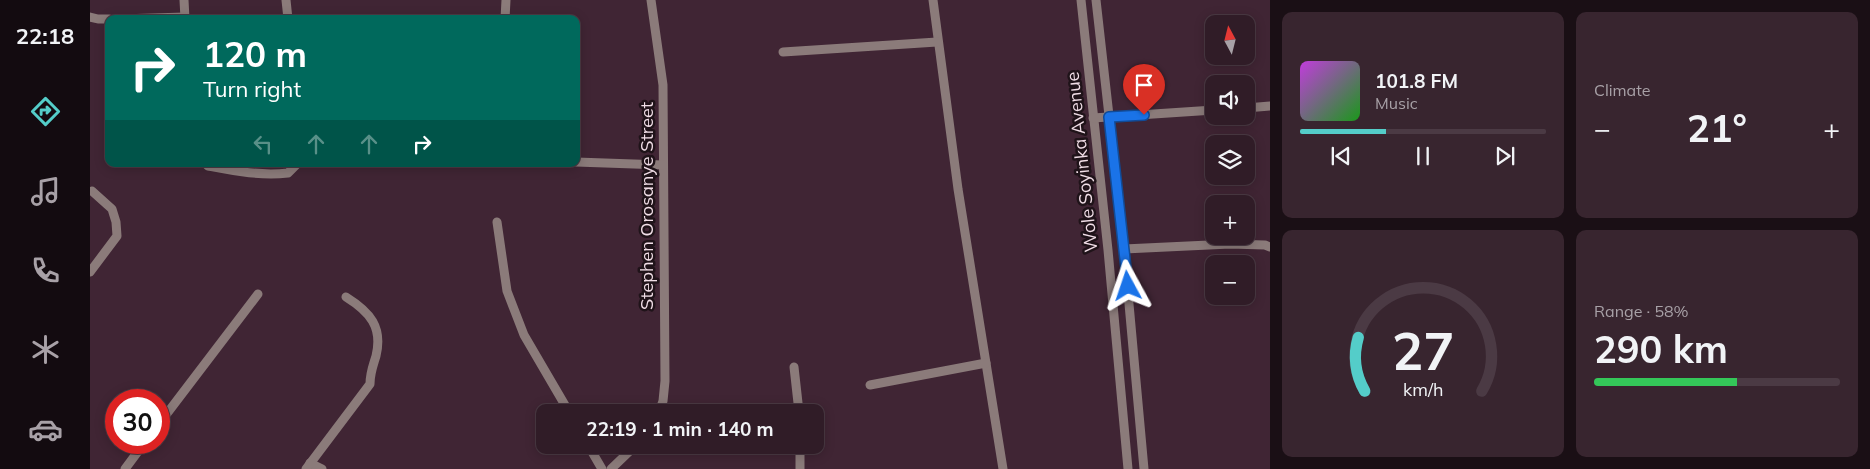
<!DOCTYPE html>
<html lang="en">
<head>
<meta charset="utf-8">
<style>
  body { margin:0; font-family:Mulish,sans-serif; background:#38252f; color:#f1f3f6; height:100vh; display:flex; flex-direction:column; font-size:19px; white-space:nowrap }
  * { box-sizing:border-box; margin:0 }
  p { font-size:16px; color:#a8a1a7 }
  .icon { flex:none; width:28px; height:28px; fill:none; stroke:currentColor; stroke-width:2; stroke-linecap:round; stroke-linejoin:round }
  .map { position:relative; flex:1; overflow:hidden }
  .drawer { display:flex; flex-direction:column; gap:12px; padding:12px; background:#1a0f15; width:600px }
  .drawer>* { flex:none }
  .banner { position:absolute; left:15px; top:15px; width:475px; height:152px; border-radius:10px; box-shadow:0 2px 12px #0003,0 0 0 1px #4b3a44; background:#00695c; color:#fff; overflow:hidden }
  .needle { width:32px; rotate:353deg }
  .fabs { position:absolute; left:1115px; top:15px; display:grid; gap:10px }
  .fabs a { display:grid; place-items:center; width:50px; height:50px; border-radius:10px; background:#301c27; box-shadow:0 2px 12px #0003,0 0 0 1px #4b3a44; font-size:25px }
  .speed { position:absolute; left:15px; top:389px; display:flex; gap:10px; font-size:25px; font-weight:700; text-align:center }
  .speed>* { display:grid; place-content:center; width:65px; height:65px; border-radius:50%; background:#301c27; box-shadow:0 2px 12px #0003,0 0 0 1px #4b3a44; line-height:1 }
  .speed .limit { border:8px solid #d22; background:#fff; color:#111 }
  .pin { position:absolute; display:grid; place-items:center; width:42px; height:42px; color:#fff; margin:-51px -21px; border-radius:50% 50% 50% 0; rotate:-45deg; box-shadow:0 0 5px #0007 }
  .pin .icon { rotate:45deg }
  .me { position:absolute; width:55px; margin:-28px; rotate:355deg; stroke-linejoin:round; filter:drop-shadow(0 0 4px #0008) }
  .turn { display:flex; align-items:center; gap:18px; height:105px; padding:0 15px; font-size:22px }
  .turn .icon { width:65px; height:65px; stroke-width:2.5 }
  .turn b { display:block; font-size:35px; line-height:42px }
  .lanes { display:flex; align-items:center; height:48px; padding:0 15px; background:#0003; justify-content:center; gap:25px; direction:ltr }
  .lanes .off { opacity:.35 }
  .big { font-size:38px; font-weight:700; line-height:1.1 }
  .drawer .card { flex:1; display:flex; flex-direction:column; justify-content:center; gap:8px; min-width:0; padding:0 18px; border-radius:10px; background:#38252f }
  .drawer .dial { align-items:center; gap:0 }
  .dial svg { height:130px; overflow:visible; fill:none; stroke:#4b3a44; stroke-width:7; stroke-linecap:round; text-anchor:middle }
  .dial text { fill:#f1f3f6; stroke:none }
  .song { display:flex; align-items:center; gap:15px }
  .cover { width:60px; height:60px; border-radius:8px; background:linear-gradient(135deg,hsl(290 70% 55%),hsl(120 70% 35%)) }
  .played { height:5px; border-radius:2px; background:linear-gradient(90deg,#54cdc9 35%,#4b3a44 35%) }
  .keys { display:flex; justify-content:space-around; direction:ltr }
  .heat { display:flex; justify-content:space-between; align-items:center; font-size:28px; direction:ltr }
  .charge { height:8px; border-radius:4px; background:linear-gradient(90deg,#34c759 58%,#4b3a44 0) }
  .drawer .tiles { flex:1; display:grid; gap:12px; grid-template-columns:repeat(2,1fr) }
  .trip { position:absolute; left:446px; top:404px; width:288px; height:50px; border-radius:10px; background:#301c27; box-shadow:0 2px 12px #0003,0 0 0 1px #4b3a44; font-weight:700; line-height:50px; text-align:center }
  main { display:flex; flex:1; min-height:0 }
  .menu { display:flex; flex-direction:column; width:90px; justify-content:space-around; align-items:center; background:#130b10; color:#a8a1a7 }
  .menu .icon { width:35px; height:35px }
  .menu .on { color:#54cdc9 }
  .menu b { font-size:22px; color:#f1f3f6 }
  .map>svg:first-child { display:block }
  .lines { fill:none; stroke-linecap:round; stroke-linejoin:round }
  .street { stroke:#8b7b7a; stroke-width:9 }
  .route-casing { stroke:#114b97; stroke-width:12 }
  .route { stroke:#1a73e8; stroke-width:9 }
  .labels { text-anchor:middle; stroke-width:5; stroke-linejoin:round; paint-order:stroke }
  .street-label { font-size:18px; fill:#f1dee7; stroke:#1f1319 }
</style>
</head>
<body>
<main>
<nav class="menu">
<b>22:18</b>
<svg class="icon on" aria-label="directions" viewBox="0 0 24 24"><path d="M12 3l9 9-9 9-9-9zM9 14v-3h6M13 9l2 2-2 2"/></svg>
<svg class="icon" aria-label="music" viewBox="0 0 24 24"><path d="M9 18V5l10-2v13"/><circle cx="6" cy="18" r="3"/><circle cx="16" cy="16" r="3"/></svg>
<svg class="icon" aria-label="phone" viewBox="0 0 24 24"><path d="M5 4h4l2 5-3 2q2 4 5 5l2-3 5 2v4C11 20 4 13 5 4z"/></svg>
<svg class="icon" aria-label="climate" viewBox="0 0 24 24"><path d="M12 3v18M4 7l16 10M4 17L20 7"/></svg>
<svg class="icon" aria-label="car" viewBox="0 0 24 24"><path d="M5 17H2v-5l4-1 3-4h7l3 4 3 1v5h-3M9 17h6M6 11h13"/><circle cx="7" cy="17" r="2"/><circle cx="17" cy="17" r="2"/></svg>
</nav>
<div class="map">
<svg width="1180" height="469" viewBox="0 0 1180 469">
  <rect width="100%" height="100%" fill="#402534"/>
  <g class="lines">
    <g class="street">
      <polyline points="94,0 95,19"/>
      <polyline points="196,0 198,19"/>
      <polyline points="561,0 573,85 575,381 573,401 569,412"/>
      <polyline points="843,0 868,189 913,469"/>
      <polyline points="991,0 1018,250 1038,469"/>
      <polyline points="1006,0 1034,249 1054,469"/>
      <polyline points="0,17 8,19 19,19"/>
      <polyline points="30,19 95,17"/>
      <polyline points="415,19 416,0"/>
      <polyline points="693,52 847,42"/>
      <polyline points="1156,108 1180,106"/>
      <polyline points="1003,118 1124,110"/>
      <polyline points="486,162 573,165"/>
      <path d="M116,164l2,2c27,5 52,10 80,7l9,-9"/>
      <polyline points="407,222 417,291 434,335 479,412"/>
      <polyline points="1034,249 1140,244 1175,245 1180,247"/>
      <polyline points="0,272 27,236 26,222 22,209 2,191"/>
      <polyline points="704,367 709,412"/>
      <polyline points="780,385 896,363"/>
      <polyline points="69,424 168,294"/>
      <polyline points="498,445 512,469"/>
      <polyline points="710,445 710,469"/>
      <polyline points="220,463 232,469"/>
      <polyline points="35,469 55,442"/>
      <path d="M216,469l64,-85c0,-11 3,-18 6,-28 7,-29 -6,-44 -30,-59"/>
      <polyline points="521,469 546,445"/>
    </g>
  </g>
  <g class="lines">
    <g class="route-casing">
      <polyline id="route" points="1038,286 1019,117 1054,115"/>
    </g>
    <use href="#route" class="route"/>
  </g>
  <g class="labels">
    <g class="street-label">
      <text transform="translate(992 162) rotate(-96)" y="6">Wole Soyinka Avenue</text>
      <text transform="translate(557 206) rotate(-90)" y="6">Stephen Orosanye Street</text>
    </g>
  </g>
</svg>
<div class="fabs">
<a><svg class="needle" viewBox="-14 -14 28 28"><path d="M0-13l5 13h-10z" fill="#e53935"/><path d="M0 13l5-13h-10z" fill="#a8a1a7"/></svg></a>
<a><svg class="icon" aria-label="sound" viewBox="0 0 24 24"><path d="M4 9h4l5-4v14l-5-4H4zM17 9q2 3 0 6"/></svg></a>
<a><svg class="icon" aria-label="layers" viewBox="0 0 24 24"><path d="M12 4l9 5-9 5-9-5zM3 14l9 5 9-5"/></svg></a>
<a>+</a>
<a>−</a>
</div>
<div class="speed"><div class="limit">30</div></div>
<div class="pin" style="left:1054px;top:115px;background:#d93025"><svg class="icon" aria-label="arrive" viewBox="0 0 24 24"><path d="M6 21V4h12l-3 4 3 4H6"/></svg></div>
<svg class="me" style="left:1038px;top:286px" viewBox="-20 -20 40 40"><path d="M0-17L14 15 0 8-14 15z" fill="#1a73e8" stroke="#fff" stroke-width="4"/></svg>
<div class="trip">22:19 · 1 min · 140 m</div>
<div class="banner">
<div class="turn"><svg class="icon" aria-label="right" viewBox="0 0 24 24"><path d="M7 20v-9h11M14 6l5 5-5 5"/></svg><div><b>120 m</b>Turn right</div></div>
<div class="lanes"><svg class="icon off" aria-label="left" viewBox="0 0 24 24"><path d="M17 20v-9H6M10 6l-5 5 5 5"/></svg><svg class="icon off" aria-label="ahead" viewBox="0 0 24 24"><path d="M12 20V5M6 11l6-6 6 6"/></svg><svg class="icon off" aria-label="ahead" viewBox="0 0 24 24"><path d="M12 20V5M6 11l6-6 6 6"/></svg><svg class="icon" aria-label="right" viewBox="0 0 24 24"><path d="M7 20v-9h11M14 6l5 5-5 5"/></svg></div>
</div>
</div>
<section class="drawer">
<div class="tiles">
<div class="card">
<div class="song"><i class="cover"></i><div><b>101.8 FM</b><p>Music</p></div></div>
<div class="played"></div>
<div class="keys"><svg class="icon" aria-label="previous" viewBox="0 0 24 24"><path d="M18 5L8 12l10 7zM5 5v14"/></svg><svg class="icon" aria-label="pause" viewBox="0 0 24 24"><path d="M8 5v14M16 5v14"/></svg><svg class="icon" aria-label="next" viewBox="0 0 24 24"><path d="M6 5l10 7-10 7zM19 5v14"/></svg></div>
</div>
<div class="card"><p>Climate</p>
<div class="heat"><a>−</a><b class="big">21°</b><a>+</a></div>
</div>
<div class="card dial"><svg viewBox="0 0 100 80">
<path d="M14 69A42 42 0 1 1 86 69"/>
<path d="M14 69A42 42 0 0 1 10 36" stroke="#54cdc9"/>
<text x="50" y="56" font-size="32" font-weight="700">27</text>
<text x="50" y="72" font-size="11">km/h</text>
</svg></div>
<div class="card"><p>Range · 58%</p><b class="big">290 km</b><div class="charge"></div></div>
</div>
</section>
</main>
</body>
</html>
